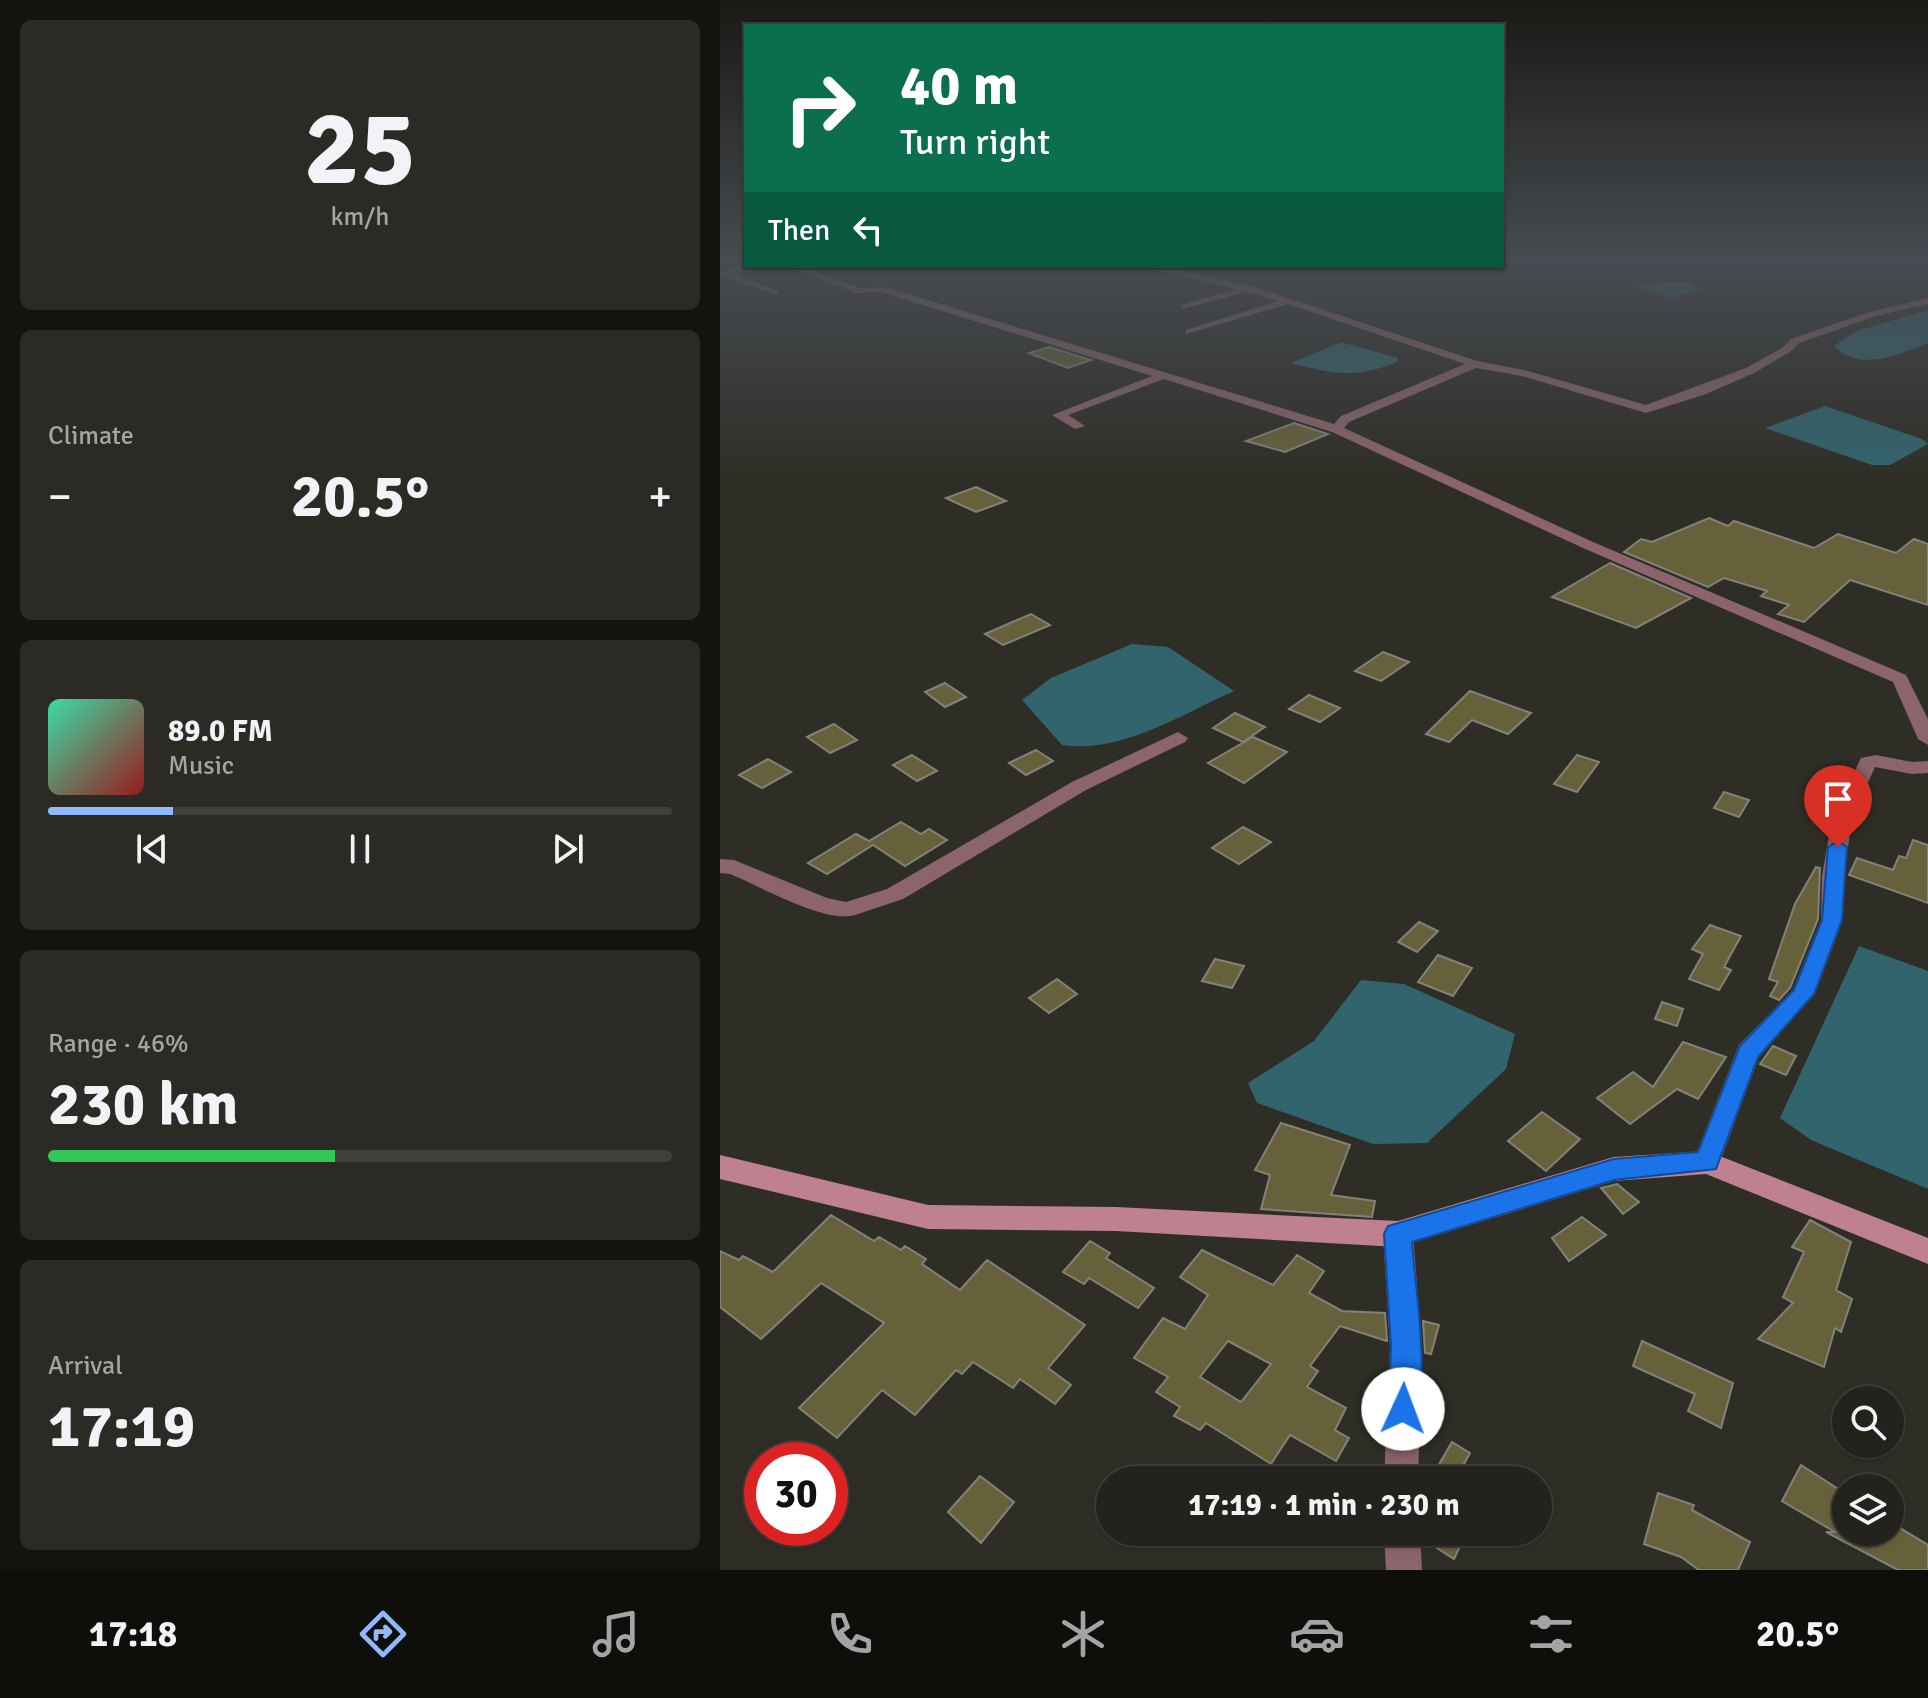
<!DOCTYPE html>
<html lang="en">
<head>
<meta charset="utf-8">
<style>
  body { margin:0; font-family:Signika,sans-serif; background:#2b2a25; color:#f1f3f6; height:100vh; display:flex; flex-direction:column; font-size:30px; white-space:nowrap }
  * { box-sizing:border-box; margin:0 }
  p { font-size:26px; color:#a3a4a3 }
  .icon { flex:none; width:44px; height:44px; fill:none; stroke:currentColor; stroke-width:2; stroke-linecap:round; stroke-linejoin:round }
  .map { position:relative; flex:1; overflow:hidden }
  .drawer { display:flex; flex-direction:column; gap:20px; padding:20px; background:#13130f; width:720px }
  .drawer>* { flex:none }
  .banner { position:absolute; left:24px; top:24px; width:760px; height:244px; border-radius:0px; box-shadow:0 2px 6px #0004,0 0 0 2px #403f3b; background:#0b6e4f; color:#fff; overflow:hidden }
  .controls { position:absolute; left:1112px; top:1386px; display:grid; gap:16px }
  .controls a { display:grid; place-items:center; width:72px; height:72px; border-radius:50%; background:#23221c; box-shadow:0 2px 6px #0004,0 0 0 2px #403f3b; font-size:40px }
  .speed { position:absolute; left:24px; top:1442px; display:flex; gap:16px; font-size:40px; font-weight:700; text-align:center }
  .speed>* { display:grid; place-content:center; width:104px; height:104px; border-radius:50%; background:#23221c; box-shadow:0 2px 6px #0004,0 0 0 2px #403f3b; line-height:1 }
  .speed .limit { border:12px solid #d22; background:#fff; color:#111 }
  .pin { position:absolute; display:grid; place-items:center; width:68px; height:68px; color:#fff; margin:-82px -34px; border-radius:50% 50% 50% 0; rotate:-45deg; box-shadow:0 0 8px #0007 }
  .pin .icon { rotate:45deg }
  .me { position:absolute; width:88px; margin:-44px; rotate:2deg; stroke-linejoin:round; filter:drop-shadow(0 0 6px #0008) }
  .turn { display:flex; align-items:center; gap:28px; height:168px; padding:0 24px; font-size:36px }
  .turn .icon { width:104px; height:104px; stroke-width:2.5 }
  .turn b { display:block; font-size:56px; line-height:68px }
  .then { display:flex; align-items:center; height:76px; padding:0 24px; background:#0003; gap:16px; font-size:30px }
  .big { font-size:60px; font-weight:700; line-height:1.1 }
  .drawer .tile { flex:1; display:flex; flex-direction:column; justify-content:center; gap:12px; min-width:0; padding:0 28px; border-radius:12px; background:#2b2a25 }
  .drawer .dial { align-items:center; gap:0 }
  .dial b { font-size:104px; line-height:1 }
  .song { display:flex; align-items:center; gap:24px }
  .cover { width:96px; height:96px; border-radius:12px; background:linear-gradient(135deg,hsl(160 70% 55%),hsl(0 70% 35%)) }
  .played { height:8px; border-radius:4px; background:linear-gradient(90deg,#90b8fd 20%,#403f3b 20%) }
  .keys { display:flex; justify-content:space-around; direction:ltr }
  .heat { display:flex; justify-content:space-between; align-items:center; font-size:44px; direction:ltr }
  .charge { height:12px; border-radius:6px; background:linear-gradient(90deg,#34c759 46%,#403f3b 0) }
  .trip { position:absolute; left:376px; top:1466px; width:456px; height:80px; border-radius:40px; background:#23221c; box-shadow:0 2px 6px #0004,0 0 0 2px #403f3b; font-weight:700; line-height:80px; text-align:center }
  .tab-bar { display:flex; height:128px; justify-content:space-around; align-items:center; background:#0e0e0b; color:#a3a4a3 }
  .tab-bar .icon { width:56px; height:56px }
  .tab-bar .selected { color:#90b8fd }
  .tab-bar b { font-size:36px; color:#f1f3f6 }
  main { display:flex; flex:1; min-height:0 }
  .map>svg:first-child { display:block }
  .water { fill:#32646e }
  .building { fill:#67613b; stroke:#838279; stroke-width:2; fill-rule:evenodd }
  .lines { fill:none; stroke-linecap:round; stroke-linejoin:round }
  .street { fill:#8b646d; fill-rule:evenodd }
  .secondary { fill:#bf8190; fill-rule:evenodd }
  .route { fill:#1a73e8; stroke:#114b97; stroke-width:2 }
</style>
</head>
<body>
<main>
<section class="drawer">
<div class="tile dial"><b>25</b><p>km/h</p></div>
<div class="tile"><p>Climate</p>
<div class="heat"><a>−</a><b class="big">20.5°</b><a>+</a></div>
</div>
<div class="tile">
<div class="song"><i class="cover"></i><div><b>89.0 FM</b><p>Music</p></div></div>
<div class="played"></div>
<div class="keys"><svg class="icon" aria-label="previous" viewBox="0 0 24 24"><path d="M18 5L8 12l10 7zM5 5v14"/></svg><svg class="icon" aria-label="pause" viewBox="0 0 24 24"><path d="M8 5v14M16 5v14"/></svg><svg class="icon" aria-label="next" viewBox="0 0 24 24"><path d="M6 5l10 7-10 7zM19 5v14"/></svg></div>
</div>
<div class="tile"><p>Range · 46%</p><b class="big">230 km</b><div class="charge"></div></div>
<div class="tile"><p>Arrival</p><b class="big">17:19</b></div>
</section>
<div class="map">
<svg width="1208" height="1570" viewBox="0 0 1208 1570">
  <rect width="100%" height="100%" fill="#2f2e26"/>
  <g class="water">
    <polygon points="948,281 969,283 980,291 951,298 914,287"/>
    <path d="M1208,310v33c-28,11 -68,30 -94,3l20,-14z"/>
    <path d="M621,342l57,16 -1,4c-43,17 -63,12 -106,1z"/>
    <polygon points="1105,406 1202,439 1208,444 1170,465 1152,465 1045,428"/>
    <path d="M412,644l36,3 66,44c-54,24 -113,63 -172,54l-40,-45 29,-22z"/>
    <polygon points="1139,946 1208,971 1208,1189 1091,1140 1060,1118"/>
    <polygon points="641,980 684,984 795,1034 786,1069 707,1143 653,1144 537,1103 528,1083 594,1041"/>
  </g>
  <g class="building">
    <polygon points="329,347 371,360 348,368 309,353"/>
    <polygon points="574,423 608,434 565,452 526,441"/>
    <polygon points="256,487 286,501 256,512 226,498"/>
    <polygon points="989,518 1008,526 1014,521 1094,548 1118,534 1176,553 1194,539 1208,544 1208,605 1130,580 1084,622 1058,614 1069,605 1041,596 1047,591 1004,578 988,587 904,552 921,539 932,542"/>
    <polygon points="890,563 971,598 916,628 832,597"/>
    <polygon points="311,614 330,625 283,645 265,634"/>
    <polygon points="663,652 689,662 661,681 635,671"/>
    <polygon points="225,683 246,697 225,707 205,692"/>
    <polygon points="750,691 811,713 788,734 752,720 729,742 706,734"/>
    <polygon points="589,695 620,708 600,722 569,709"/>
    <polygon points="515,713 545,727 523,742 493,728"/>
    <polygon points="114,724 137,740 110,753 87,737"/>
    <polygon points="533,737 567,752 524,783 488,763"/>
    <polygon points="316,750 333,761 306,775 289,763"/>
    <polygon points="192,755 217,771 197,781 173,765"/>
    <polygon points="857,755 879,762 857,792 834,784"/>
    <polygon points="48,759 71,772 42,788 19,775"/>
    <polygon points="1004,792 1029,800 1019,817 994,808"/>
    <polygon points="181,822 201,834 209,829 227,840 185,866 153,845 107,874 88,863 136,834 149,841"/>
    <polygon points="523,827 551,842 519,864 492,848"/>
    <polygon points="1193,840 1208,845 1208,903 1129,875 1137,858 1173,870 1179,856 1186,858"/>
    <polygon points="1096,867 1100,868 1098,919 1070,988 1059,1000 1050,996 1058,982 1049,979 1075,904"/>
    <polygon points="699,922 718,931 697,952 678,942"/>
    <polygon points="990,925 1021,936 1004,967 1011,970 999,990 969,979 983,954 972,949"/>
    <polygon points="718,955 752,968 733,996 698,982"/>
    <polygon points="495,959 524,966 512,988 482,981"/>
    <polygon points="337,979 357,994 329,1013 309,998"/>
    <polygon points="942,1002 963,1009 957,1026 935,1019"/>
    <polygon points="963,1042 1006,1057 978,1099 957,1089 910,1124 877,1098 913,1072 933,1087"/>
    <polygon points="1053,1046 1076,1056 1066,1075 1040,1064"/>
    <polygon points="822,1112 860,1139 826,1171 788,1141"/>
    <polygon points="561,1123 630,1145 611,1195 655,1201 652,1217 541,1209 550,1175 535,1170"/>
    <polygon points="897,1184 919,1202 903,1214 881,1188"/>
    <polygon points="111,1215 154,1241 159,1237 181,1250 185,1246 206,1259 202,1264 240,1290 267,1260 365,1325 328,1368 351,1385 335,1404 300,1379 293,1388 253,1362 242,1374 236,1370 195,1415 162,1390 117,1438 79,1408 164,1323 101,1283 41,1339 0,1307 0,1251 19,1260 23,1256 53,1272"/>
    <polygon points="862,1217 886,1235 849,1261 832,1238"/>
    <polygon points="1090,1220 1131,1242 1116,1290 1132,1299 1121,1332 1115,1328 1104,1367 1038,1339 1073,1303 1063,1297 1084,1252 1072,1247"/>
    <polygon points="370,1241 390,1253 386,1258 434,1288 418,1308 369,1278 364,1284 343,1272"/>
    <path d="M482,1250l71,35 24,-30 27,16 -15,22 33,18 43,2 2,28 -47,-15 -30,40 8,5 -11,16 39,21 -11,22 14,8 -13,23 -46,-26 -19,29 -65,-41 -6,7 -26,-14 6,-9 -24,-15 12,-15 -34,-19 29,-40 22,11 23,-34 -28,-18zM508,1341l43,23 -30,38 -41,-25z"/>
    <polygon points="703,1321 719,1325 711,1354 705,1353"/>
    <polygon points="922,1341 1013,1383 1001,1428 968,1411 975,1394 913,1366"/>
    <polygon points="732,1442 750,1453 735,1480 710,1480"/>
    <polygon points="1081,1465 1126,1494 1126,1532 1170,1532 1170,1522 1208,1545 1208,1570 1178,1570 1106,1532 1115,1532 1062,1501"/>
    <polygon points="260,1476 294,1502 261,1543 228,1512"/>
    <polygon points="938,1493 974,1505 972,1510 1030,1542 1018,1570 979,1570 961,1557 924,1544"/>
    <polygon points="703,1532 735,1532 744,1538 734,1559 703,1539"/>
  </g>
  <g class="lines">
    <g class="street">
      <polygon points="26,266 44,266 14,274 58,291 58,295 0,275 0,271"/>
      <polygon points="66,266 79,266 140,288 165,287 614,424 621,416 745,364 568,304 466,334 466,330 558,301 526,292 462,309 462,305 515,289 419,266 438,266 532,286 757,361 808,371 926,405 1026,368 1062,348 1071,339 1149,312 1208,298 1208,304 1156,316 1079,343 1070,352 1034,373 986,394 926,413 802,376 756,368 629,422 624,428 873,542 1186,675 1208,719 1208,745 1198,739 1173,682 863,548 612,432 444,379 348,415 365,426 355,429 332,415 432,376 161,292 136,293"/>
      <path d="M458,732l10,6 -3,4 -99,48 -183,109 -48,16c-30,9 -95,-29 -125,-41l-10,-1v-14l14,1 93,38 19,4 41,-13 185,-107z"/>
      <polygon points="1156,755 1192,762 1208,761 1208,773 1192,774 1155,767 1132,819 1124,876 1123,920 1095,994 1039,1057 997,1170 987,1173 977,1170 973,1162 1019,1045 1073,990 1101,920 1102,876 1112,819 1141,758"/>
      <polygon points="678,1221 688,1225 693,1234 702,1347 698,1480 664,1480 670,1347 663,1234 668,1225"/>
      <polygon points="664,1532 700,1532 702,1570 666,1570"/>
    </g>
    <polygon class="secondary" points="987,1151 1208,1238 1208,1264 986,1174 894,1181 678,1247 396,1231 208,1229 0,1179 0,1155 208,1205 396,1207 678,1221 894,1157"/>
  </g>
  <linearGradient id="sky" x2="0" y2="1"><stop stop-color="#1a1915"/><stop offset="0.54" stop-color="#474c52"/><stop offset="1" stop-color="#474c52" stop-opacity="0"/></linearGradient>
  <rect width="1208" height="482" fill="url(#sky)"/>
  <path class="route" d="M1118,841l9,6 -5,73 -28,74 -56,63 -42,112 -102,11 -202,62c3,45 19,138 2,178l-11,4 -10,-4 -5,-11 3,-62 -7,-113 4,-8 226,-67 84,-7 42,-106 54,-56 28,-70 6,-73z"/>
</svg>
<div class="controls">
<a><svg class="icon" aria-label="search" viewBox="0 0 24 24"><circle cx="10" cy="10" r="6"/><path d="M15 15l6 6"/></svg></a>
<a><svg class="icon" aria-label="layers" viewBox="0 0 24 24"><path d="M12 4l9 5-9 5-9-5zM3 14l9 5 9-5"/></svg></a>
</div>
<div class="speed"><div class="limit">30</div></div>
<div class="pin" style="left:1118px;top:847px;background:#d93025"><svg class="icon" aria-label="arrive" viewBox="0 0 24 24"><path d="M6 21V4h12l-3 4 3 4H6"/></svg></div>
<svg class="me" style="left:683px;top:1409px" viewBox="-20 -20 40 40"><circle r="19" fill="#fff"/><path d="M0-13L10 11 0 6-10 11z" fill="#1a73e8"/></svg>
<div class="trip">17:19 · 1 min · 230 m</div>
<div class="banner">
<div class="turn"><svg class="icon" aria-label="right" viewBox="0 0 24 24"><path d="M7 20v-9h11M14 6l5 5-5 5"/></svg><div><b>40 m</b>Turn right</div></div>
<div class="then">Then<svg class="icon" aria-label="left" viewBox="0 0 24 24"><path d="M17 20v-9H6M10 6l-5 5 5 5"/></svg></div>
</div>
</div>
</main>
<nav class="tab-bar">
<b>17:18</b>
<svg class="icon selected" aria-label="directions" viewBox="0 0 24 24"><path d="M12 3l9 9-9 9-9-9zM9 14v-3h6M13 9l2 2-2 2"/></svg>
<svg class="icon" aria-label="music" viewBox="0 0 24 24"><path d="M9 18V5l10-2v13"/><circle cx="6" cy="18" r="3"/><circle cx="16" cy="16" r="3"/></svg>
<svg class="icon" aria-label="phone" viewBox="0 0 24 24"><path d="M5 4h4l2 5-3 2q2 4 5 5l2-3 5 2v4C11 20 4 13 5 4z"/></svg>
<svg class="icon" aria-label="climate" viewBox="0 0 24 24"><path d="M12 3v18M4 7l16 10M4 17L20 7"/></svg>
<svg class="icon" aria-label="car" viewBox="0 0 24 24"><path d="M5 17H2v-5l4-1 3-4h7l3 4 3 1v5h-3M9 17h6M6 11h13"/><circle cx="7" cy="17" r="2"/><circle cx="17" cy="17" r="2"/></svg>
<svg class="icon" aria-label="filters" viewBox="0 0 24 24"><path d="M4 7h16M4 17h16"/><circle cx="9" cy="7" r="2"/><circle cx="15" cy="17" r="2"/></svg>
<b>20.5°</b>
</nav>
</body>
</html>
